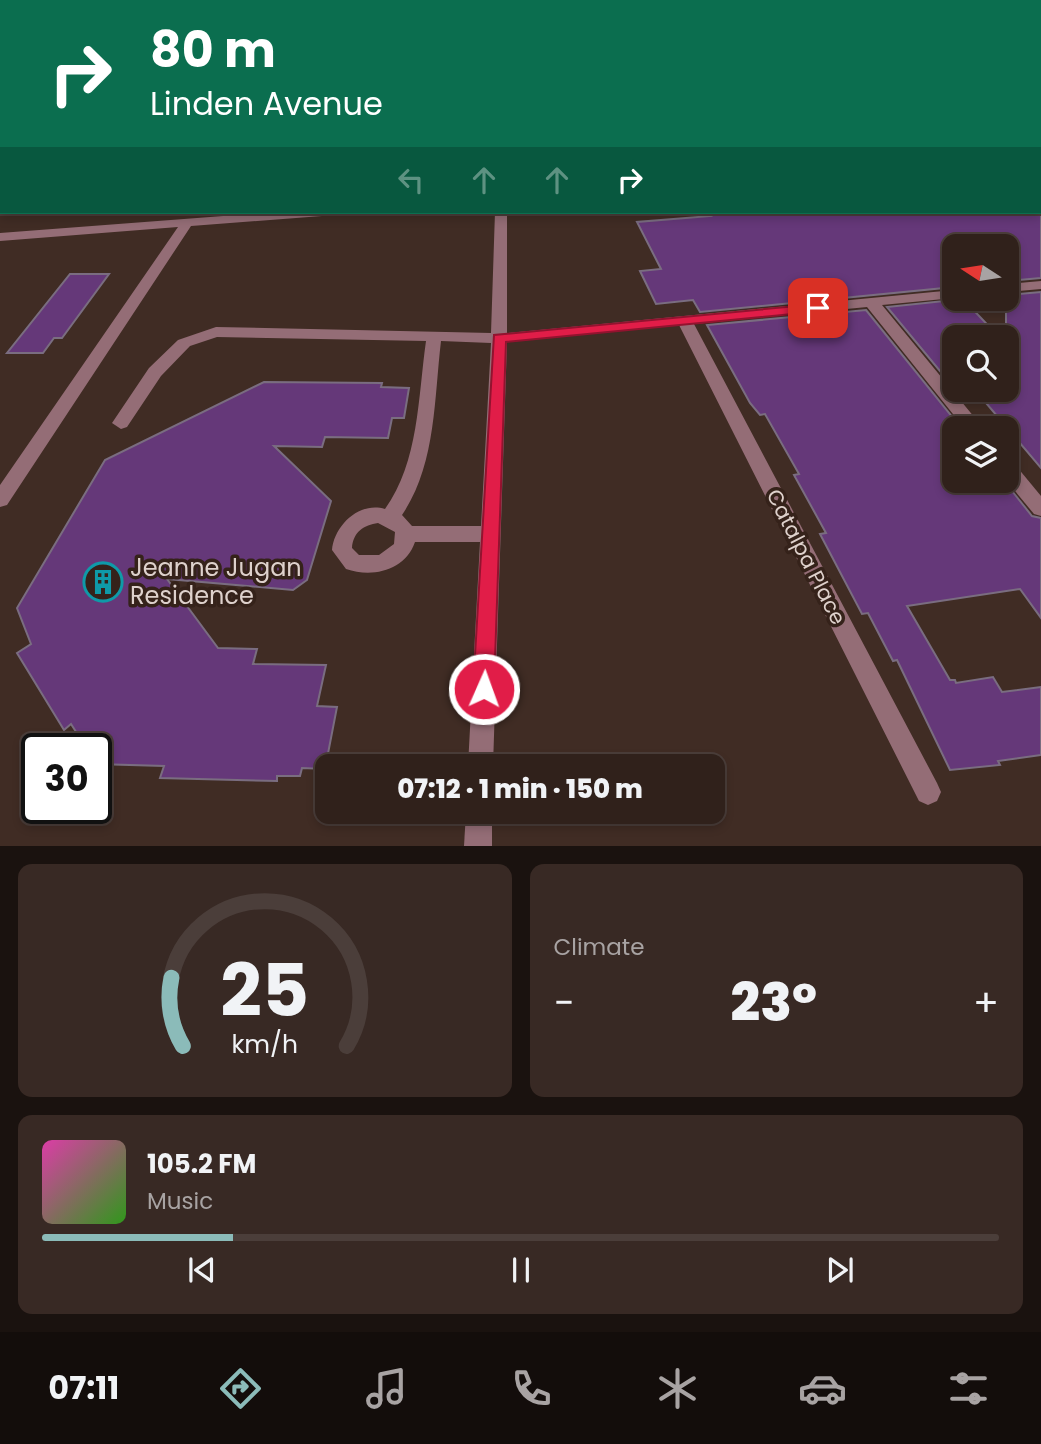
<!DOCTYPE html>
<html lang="en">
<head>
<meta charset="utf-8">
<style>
  body { margin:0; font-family:Poppins,sans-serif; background:#382924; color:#f1f3f6; height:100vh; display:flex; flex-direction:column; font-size:26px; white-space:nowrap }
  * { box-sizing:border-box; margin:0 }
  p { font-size:23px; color:#a8a3a3 }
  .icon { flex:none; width:38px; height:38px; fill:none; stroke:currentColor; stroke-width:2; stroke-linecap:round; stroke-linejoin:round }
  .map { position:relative; height:846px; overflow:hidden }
  .panel { display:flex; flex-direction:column; gap:18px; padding:18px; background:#1a120f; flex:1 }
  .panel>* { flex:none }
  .top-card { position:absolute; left:0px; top:0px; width:1041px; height:214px; box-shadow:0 4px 10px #0003,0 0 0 2px #4b3e3a; background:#0b6e4f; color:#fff; overflow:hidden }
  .needle { width:46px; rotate:282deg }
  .controls { position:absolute; left:942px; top:234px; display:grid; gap:14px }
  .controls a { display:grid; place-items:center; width:77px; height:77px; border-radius:14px; background:#30211b; box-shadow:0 4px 10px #0003,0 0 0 2px #4b3e3a; font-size:35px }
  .speed { position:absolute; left:21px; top:733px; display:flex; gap:14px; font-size:35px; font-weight:700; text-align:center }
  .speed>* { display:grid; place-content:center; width:91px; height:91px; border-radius:50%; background:#30211b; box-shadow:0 4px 10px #0003,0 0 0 2px #4b3e3a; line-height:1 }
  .speed .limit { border:4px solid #111; border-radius:10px; background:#fff; color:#111 }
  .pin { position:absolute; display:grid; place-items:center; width:60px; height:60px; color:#fff; margin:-30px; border-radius:14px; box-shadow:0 4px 10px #0006 }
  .me { position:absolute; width:77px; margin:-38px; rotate:2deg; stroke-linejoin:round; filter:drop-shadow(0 0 5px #0008) }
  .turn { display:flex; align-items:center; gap:24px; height:147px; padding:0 35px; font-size:32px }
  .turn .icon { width:91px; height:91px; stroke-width:2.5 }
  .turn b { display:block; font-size:49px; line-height:60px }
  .lanes { display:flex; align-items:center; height:66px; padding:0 35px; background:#0003; justify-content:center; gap:35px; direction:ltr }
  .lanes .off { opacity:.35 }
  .big { font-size:52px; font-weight:800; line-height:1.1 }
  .panel .card { flex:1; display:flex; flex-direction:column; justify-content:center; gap:10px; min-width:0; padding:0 24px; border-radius:14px; background:#382924 }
  .panel .dial { align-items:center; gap:0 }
  .dial svg { height:182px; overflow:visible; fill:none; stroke:#4b3e3a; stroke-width:7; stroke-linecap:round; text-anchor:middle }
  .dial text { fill:#f1f3f6; stroke:none }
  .song { display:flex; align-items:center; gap:21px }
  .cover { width:84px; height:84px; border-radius:10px; background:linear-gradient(135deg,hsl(320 70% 55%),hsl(110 70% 35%)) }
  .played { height:7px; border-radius:4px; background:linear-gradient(90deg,#8bbbb9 20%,#4b3e3a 20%) }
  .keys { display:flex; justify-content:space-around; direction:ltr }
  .heat { display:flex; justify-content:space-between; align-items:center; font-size:38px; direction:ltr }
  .panel .tiles { flex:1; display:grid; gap:18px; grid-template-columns:1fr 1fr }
  .card:last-child { grid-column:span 2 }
  .trip { position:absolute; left:315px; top:754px; width:410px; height:70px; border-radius:14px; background:#30211b; box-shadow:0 4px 10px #0003,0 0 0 2px #4b3e3a; font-weight:800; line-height:70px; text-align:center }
  .dock { display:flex; height:112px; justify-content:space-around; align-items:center; background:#130d0b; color:#a8a3a3 }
  .dock .icon { width:49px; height:49px }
  .dock .on { color:#8bbbb9 }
  .dock b { font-size:32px; color:#f1f3f6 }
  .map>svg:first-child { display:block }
  .building { fill:#653879; stroke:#7a6d80; stroke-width:2 }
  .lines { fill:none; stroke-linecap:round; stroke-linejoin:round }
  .minor { fill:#946d76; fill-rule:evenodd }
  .route { fill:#e11d48; stroke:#92132f; stroke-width:2 }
  .labels { text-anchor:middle; stroke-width:7; stroke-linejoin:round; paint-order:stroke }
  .street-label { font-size:21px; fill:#ded1cc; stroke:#35221a }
  .near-poi-label { font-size:24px; fill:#ded1cc; stroke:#35221a; text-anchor:start }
</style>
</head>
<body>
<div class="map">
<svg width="1041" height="846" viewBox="0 0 1041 846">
  <rect width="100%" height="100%" fill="#402c24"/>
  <g class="building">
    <polygon points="708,212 1041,212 1041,278 1006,281 1006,247 954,247 954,287 700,312 693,300 656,304 640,271 661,269 637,222 711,216"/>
    <polygon points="70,274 109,274 62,338 54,338 43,353 7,353"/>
    <polygon points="1041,292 1041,468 981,397 1006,395 1006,295"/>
    <polygon points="963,299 1000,338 954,338 954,388 887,307"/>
    <polygon points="866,310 954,419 954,481 1004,481 1032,516 1041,518 1041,618 1020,589 907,606 950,680 955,680 956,683 993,677 1002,692 1041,687 1041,755 998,761 1000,765 950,770 897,660 893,661 868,613 862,614 820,534 826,533 794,475 799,474 765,414 760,415 750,403 707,325"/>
    <polygon points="264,382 382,383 381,387 409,388 404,418 392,418 388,438 325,437 322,447 274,446 331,501 307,580 293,590 167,579 218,648 257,649 253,664 326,665 317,706 337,707 325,769 302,768 300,776 277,776 277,781 160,778 164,766 96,764 96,749 87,749 71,724 64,730 17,653 31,644 17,608 105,460"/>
  </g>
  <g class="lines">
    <g class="minor">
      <polygon points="158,0 167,0 156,2"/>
      <polygon points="495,0 570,0 493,2"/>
      <polygon points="630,0 638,0 640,2 631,2"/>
      <polygon points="736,0 745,0 747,2 737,2"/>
      <polygon points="839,0 848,0 850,2 840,2"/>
      <polygon points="975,0 983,0 985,2 976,2"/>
      <rect x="1040" y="5" width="1" height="4"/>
      <rect x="0" y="23" width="2" height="6"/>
      <polygon points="1040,33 1041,34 1041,40 1040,39"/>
      <rect x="0" y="65" width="2" height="6"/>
      <rect x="0" y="98" width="2" height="6"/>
      <rect x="1040" y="108" width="1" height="7"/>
      <polygon points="0,113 2,113 0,120"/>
      <rect x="1040" y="151" width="1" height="6"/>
      <polygon points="276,212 328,212 322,216 191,226 7,505 0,507 0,485 178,227 0,241 0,233"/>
      <path d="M495,212h12v121l447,-43v8l-72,7 102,124h-19l-98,-122 -173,17 243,459 4,9 -4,9 -9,4 -9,-4 -240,-476 -172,17 -14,424h-25l12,-224h-65c-10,29 -43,36 -69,27l-14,-19c2,-24 27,-49 53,-41 34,-47 33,-112 41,-168l-209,-4 -27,9 -29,30 -34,51 -6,2 -9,-6 37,-55 29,-28 38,-13 275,6zM441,341l50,2 -10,183h-69l-10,-11c34,-50 32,-115 39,-174zM378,523l17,9 -1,12 -15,11h-20l-7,-7c1,-16 12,-23 26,-25z"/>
      <polygon points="1041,281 1041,289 1006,292 1006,284"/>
      <polygon points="1006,460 1013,462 1041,496 1041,516 1034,514 1006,480"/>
      <polygon points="466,812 492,812 492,846 464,846"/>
    </g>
  </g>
  <polygon class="route" points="818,304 825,308 823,311 506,342 494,689 491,696 484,699 476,696 473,689 494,335"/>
  <defs>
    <g id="building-ring" transform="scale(2.0125)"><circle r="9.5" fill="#35221a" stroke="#0f9aa8" stroke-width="1.5"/><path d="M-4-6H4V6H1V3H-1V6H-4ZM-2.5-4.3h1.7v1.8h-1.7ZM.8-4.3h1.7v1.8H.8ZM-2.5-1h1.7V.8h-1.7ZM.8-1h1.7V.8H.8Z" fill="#0f9aa8"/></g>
  </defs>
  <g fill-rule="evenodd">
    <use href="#building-ring" x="103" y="582"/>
  </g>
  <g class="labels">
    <g class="street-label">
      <text transform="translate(806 557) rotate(63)" y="7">Catalpa Place</text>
    </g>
    <g class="near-poi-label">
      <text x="130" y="576">Jeanne Jugan<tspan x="130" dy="28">Residence</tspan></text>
    </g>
  </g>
</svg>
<div class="controls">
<a><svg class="needle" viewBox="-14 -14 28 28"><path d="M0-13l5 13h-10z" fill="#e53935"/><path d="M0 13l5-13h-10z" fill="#a8a3a3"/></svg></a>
<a><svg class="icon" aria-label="search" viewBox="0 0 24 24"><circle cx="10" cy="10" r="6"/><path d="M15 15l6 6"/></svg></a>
<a><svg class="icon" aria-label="layers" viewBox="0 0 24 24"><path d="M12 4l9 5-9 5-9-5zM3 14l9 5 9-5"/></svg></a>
</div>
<div class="speed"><div class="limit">30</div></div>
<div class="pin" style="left:818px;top:308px;background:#d93025"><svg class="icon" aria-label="arrive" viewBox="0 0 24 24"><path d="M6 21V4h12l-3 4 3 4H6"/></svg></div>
<svg class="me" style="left:484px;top:689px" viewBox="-20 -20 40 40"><circle r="17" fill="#e11d48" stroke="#fff" stroke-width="3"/><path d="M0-11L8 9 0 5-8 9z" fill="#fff"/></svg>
<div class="trip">07:12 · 1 min · 150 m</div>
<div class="top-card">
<div class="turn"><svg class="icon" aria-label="right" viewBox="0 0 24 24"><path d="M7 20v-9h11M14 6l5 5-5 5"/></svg><div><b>80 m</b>Linden Avenue</div></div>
<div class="lanes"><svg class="icon off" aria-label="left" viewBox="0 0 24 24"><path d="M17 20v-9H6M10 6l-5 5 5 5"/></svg><svg class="icon off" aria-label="ahead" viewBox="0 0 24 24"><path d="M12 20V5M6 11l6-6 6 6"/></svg><svg class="icon off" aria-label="ahead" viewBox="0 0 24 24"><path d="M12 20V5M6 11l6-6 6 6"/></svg><svg class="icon" aria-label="right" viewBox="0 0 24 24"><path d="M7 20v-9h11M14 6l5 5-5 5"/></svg></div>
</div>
</div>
<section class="panel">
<div class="tiles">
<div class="card dial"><svg viewBox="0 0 100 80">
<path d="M14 69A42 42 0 1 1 86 69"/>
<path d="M14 69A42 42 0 0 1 9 39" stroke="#8bbbb9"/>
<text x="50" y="56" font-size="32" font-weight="700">25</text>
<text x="50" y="72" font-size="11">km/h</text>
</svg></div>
<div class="card"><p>Climate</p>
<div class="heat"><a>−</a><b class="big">23°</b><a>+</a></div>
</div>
<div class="card">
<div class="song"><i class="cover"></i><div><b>105.2 FM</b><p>Music</p></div></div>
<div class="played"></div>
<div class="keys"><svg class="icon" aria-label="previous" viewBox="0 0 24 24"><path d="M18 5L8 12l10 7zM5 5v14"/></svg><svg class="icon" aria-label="pause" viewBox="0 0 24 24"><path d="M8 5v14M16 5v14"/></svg><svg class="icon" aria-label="next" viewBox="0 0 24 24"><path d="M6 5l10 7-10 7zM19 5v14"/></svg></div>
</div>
</div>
</section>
<nav class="dock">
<b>07:11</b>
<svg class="icon on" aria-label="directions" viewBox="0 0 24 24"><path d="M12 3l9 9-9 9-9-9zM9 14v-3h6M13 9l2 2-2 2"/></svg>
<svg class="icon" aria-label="music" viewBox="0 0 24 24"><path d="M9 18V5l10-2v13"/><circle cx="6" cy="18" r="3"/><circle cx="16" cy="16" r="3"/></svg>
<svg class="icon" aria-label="phone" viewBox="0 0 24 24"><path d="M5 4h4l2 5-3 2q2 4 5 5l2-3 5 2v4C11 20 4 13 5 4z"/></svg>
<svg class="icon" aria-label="climate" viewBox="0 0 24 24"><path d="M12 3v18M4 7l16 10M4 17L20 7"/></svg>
<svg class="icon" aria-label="car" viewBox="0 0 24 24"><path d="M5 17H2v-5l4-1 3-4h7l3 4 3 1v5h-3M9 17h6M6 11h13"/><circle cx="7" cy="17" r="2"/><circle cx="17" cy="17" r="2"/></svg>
<svg class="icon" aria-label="filters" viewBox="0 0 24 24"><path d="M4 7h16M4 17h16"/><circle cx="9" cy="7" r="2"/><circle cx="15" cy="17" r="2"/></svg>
</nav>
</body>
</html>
